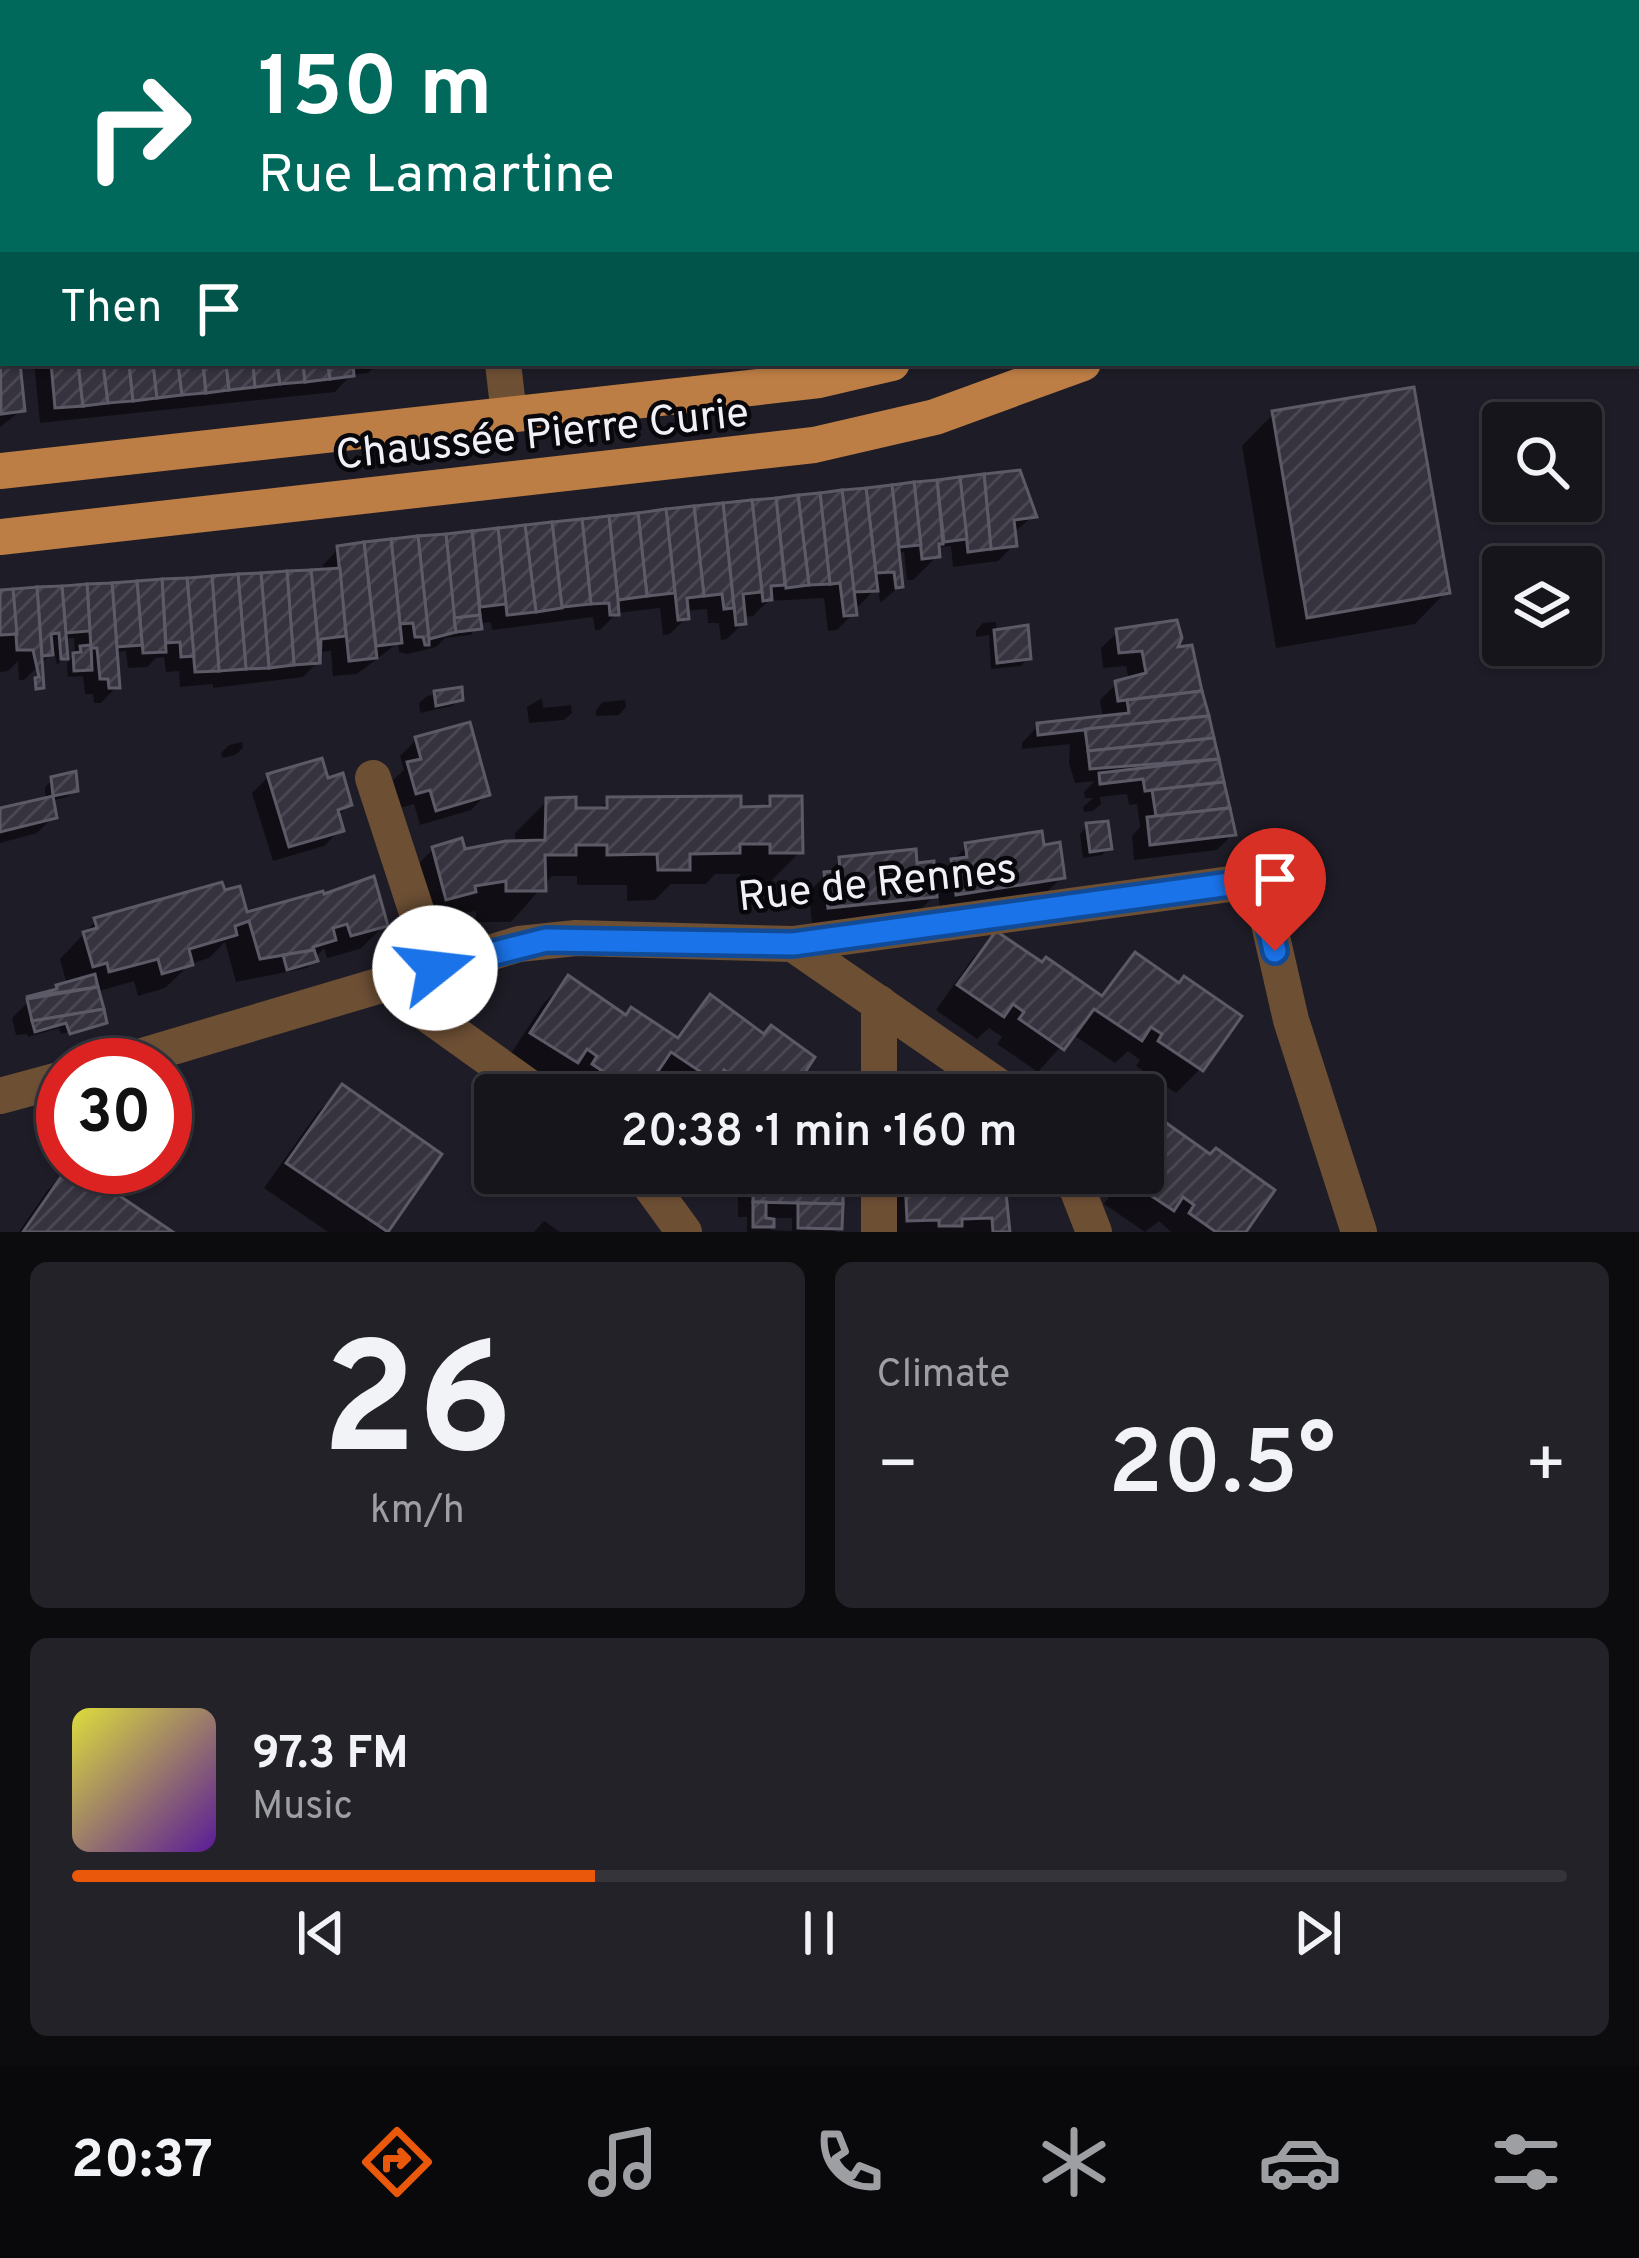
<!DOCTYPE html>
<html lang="en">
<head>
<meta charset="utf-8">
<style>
  body { margin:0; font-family:Overpass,sans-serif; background:#232229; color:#f1f3f6; height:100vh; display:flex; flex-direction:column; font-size:45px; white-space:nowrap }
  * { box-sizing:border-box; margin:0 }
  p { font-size:39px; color:#9e9fa3 }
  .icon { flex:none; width:66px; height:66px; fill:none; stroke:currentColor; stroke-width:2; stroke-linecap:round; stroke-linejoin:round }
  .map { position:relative; height:1232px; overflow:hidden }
  .panel { display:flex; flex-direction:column; gap:30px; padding:30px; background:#0c0c0f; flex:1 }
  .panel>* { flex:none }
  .banner { position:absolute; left:0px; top:0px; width:1641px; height:366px; box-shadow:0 3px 9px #0004,0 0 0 3px #35343b; background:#00695c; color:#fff; overflow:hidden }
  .fabs { position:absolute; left:1482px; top:402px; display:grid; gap:24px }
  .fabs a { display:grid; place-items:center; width:120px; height:120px; border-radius:12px; background:#16151c; box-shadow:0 3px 9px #0004,0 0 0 3px #35343b; font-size:60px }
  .speed { position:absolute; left:36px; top:1038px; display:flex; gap:24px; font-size:60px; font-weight:700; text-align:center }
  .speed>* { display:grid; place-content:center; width:156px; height:156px; border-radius:50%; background:#16151c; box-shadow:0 3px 9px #0004,0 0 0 3px #35343b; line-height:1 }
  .speed .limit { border:18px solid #d22; background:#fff; color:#111 }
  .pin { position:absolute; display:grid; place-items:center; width:102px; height:102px; color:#fff; margin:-123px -51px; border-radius:50% 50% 50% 0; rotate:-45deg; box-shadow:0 0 12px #0007 }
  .pin .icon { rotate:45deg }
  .me { position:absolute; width:132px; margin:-66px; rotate:74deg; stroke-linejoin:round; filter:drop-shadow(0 0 9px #0008) }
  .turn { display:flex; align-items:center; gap:42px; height:252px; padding:0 60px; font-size:54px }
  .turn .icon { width:156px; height:156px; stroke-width:2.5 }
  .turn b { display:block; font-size:84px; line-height:102px }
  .then { display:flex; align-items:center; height:114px; padding:0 60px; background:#0003; gap:24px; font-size:45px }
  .big { font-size:90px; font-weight:600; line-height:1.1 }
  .panel .card { flex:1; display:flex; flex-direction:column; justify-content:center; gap:18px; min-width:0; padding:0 42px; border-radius:18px; background:#232229 }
  .panel .dial { align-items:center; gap:0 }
  .dial b { font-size:156px; line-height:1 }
  .song { display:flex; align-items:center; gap:36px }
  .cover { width:144px; height:144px; border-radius:18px; background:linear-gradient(135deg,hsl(60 70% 55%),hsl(270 70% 35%)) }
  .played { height:12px; border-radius:6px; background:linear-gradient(90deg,#ea580c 35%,#35343b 35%) }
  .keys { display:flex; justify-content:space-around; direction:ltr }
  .heat { display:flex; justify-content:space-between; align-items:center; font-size:66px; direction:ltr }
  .panel .tiles { flex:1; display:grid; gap:30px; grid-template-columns:1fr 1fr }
  .card:last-child { grid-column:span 2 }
  .trip { position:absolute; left:474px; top:1074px; width:690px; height:120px; border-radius:12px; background:#16151c; box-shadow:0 3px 9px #0004,0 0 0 3px #35343b; font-weight:600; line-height:120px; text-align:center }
  .tab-bar { display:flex; height:192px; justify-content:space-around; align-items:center; background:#09080b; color:#9e9fa3 }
  .tab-bar .icon { width:84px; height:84px }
  .tab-bar .on { color:#ea580c }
  .tab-bar b { font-size:54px; color:#f1f3f6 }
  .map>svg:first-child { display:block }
  .shadow { fill:#0007; fill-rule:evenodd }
  .building { fill:url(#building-hatch); stroke:#5c5a66; stroke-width:3 }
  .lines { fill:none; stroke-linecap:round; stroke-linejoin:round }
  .service { stroke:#6d4f34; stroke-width:18 }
  .minor { stroke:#6d4f34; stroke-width:36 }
  .primary { stroke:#bd7e45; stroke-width:36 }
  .route-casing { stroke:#114b97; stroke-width:30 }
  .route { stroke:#1a73e8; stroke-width:21 }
  .labels { text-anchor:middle; stroke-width:9; stroke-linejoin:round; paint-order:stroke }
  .street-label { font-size:42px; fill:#f1f0f7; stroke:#08070c }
</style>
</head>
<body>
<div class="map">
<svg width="1639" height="1232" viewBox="0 0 1639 1232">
  <defs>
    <pattern id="building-hatch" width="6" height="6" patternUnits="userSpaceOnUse" patternTransform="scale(3)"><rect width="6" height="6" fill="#36333f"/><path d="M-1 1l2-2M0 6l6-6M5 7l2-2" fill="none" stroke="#4a4752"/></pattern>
  </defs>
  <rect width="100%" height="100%" fill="#1e1c26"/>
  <g class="shadow">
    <polygon points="318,0 427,0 428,3 318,3"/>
    <rect x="482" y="0" width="88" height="3"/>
    <polygon points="854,0 964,0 964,3 848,3"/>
    <rect x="1039" y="0" width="83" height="3"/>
    <polygon points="1356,0 1394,0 1395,3 1351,3"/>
    <polygon points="0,29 3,49 0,86"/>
    <polygon points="0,198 3,198 0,238"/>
    <rect x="0" y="261" width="3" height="31"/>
    <polygon points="0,330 3,330 3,363 17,363 22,410 0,427"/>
    <polygon points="34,363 375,363 375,366 368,373 351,375 335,392 40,423"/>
    <polygon points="548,363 593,363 548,368"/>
    <polygon points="1273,414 1446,592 1415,624 1276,648 1242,446"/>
    <polygon points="1018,473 1033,516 1013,533 1014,545 998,561 953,567 951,546 936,548 937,556 913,580 907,580 904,552 896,553 900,586 880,603 878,586 859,606 853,606 853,614 837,630 828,631 824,598 768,601 753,616 743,617 743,623 727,639 721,640 719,623 708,623 707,609 685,611 686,618 670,634 663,635 660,608 617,613 600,630 595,630 593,617 492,630 491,622 478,624 471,635 445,638 436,647 408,654 399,652 398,643 357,674 333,676 331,651 319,652 319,661 303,677 213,688 213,684 180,687 179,671 166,672 164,657 156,658 147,667 128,668 126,651 115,652 117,686 101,703 94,703 93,694 85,694 83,676 68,677 67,663 75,654 74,638 63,639 65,657 57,665 54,651 24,680 19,680 18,661 8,671 0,672 0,593 323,572 323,565 339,548"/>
    <polygon points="996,622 997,632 1028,658 1021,666 991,669 989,635 976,637 976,631 983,623"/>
    <polygon points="1118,632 1173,651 1190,649 1233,834 1217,850 1134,860 1132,836 1140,827 1137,804 1129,805 1127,794 1100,797 1101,804 1093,811 1084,812 1083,807 1093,798 1085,798 1084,792 1095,781 1075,783 1069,763 1070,744 1022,749 1022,743 1038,726 1103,719 1100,700 1116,684 1129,681 1126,666 1103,668 1101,648"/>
    <polygon points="459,691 460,699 452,706 420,713 419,703 427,696"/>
    <polygon points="542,698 543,708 571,705 572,713 564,720 529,723 527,707"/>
    <polygon points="625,700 626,707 619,715 596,716 596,710 603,702"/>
    <polygon points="416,740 487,794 471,810 420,825 414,804 400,808 392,781 404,770 400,756"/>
    <polygon points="242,742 243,748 235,755 222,758 221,753 229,745"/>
    <polygon points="268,777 349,804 337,817 340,830 324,846 273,861 252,793"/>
    <polygon points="53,779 75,790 67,797 51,801 53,817 37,833 0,843 0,811 46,801 45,787"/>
    <polygon points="771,799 800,852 768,884 740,884 740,874 715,874 706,884 671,884 655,900 627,901 627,885 577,885 577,876 552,876 511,922 476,922 476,911 450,915 442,923 414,930 402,881 433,849 463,852 515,844 515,833 547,801 573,811 598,811 608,800 761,809"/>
    <polygon points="1087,826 1109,848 1102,855 1083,858 1080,834"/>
    <polygon points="967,846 1041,848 1062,877 1046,893 940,909 938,892 918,912 812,923 809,892 840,860 915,866 933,881"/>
    <polygon points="245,915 385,925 360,949 327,958 324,948 307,968 236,982 225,942 209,958 190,964 165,988 138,996 134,981 96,992 104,1022 100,1027 100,1022 61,1034 59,1028 28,1037 27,1034 16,1035 12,1018 28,1002 51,998 58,987 67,985 60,959 96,921"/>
    <polygon points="996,934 1098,997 1135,956 1200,1069 1176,1093 1136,1066 1140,1060 1128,1051 1115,1063 1072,1034 1038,1072 997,1044 1002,1037 989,1028 977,1039 936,1010 972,959"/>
    <polygon points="569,979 625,1018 674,1039 710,998 786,1095 675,1095 650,1078 638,1095 578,1095 570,1090 575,1081 564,1073 551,1086 508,1058 544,1003"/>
    <polygon points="342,1088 438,1155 385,1232 328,1232 264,1188 318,1112"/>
    <polygon points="1165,1125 1242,1232 1171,1232 1159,1221 1145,1232 1104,1204 1125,1173 1143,1173 1143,1148"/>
    <polygon points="72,1167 168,1232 19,1232 47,1191"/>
    <path d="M751,1173h89l-1,55 -4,4h-88v-15h-9v-31zM771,1218h21v13l-21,-1z"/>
    <polygon points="1001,1174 1006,1232 892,1232 890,1195 906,1179"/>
    <polygon points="544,1221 560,1232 534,1232"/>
  </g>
  <g class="building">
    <polygon points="0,327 3,327 3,363 20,363 25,411 1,414"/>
    <polygon points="51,363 78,363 83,406 55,408"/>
    <polygon points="78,363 103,363 108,403 83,406"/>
    <polygon points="103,363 129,363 133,401 108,403"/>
    <polygon points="129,363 153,363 157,398 133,401"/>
    <polygon points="153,363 178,363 182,395 157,398"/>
    <polygon points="178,363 203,363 206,393 182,395"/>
    <polygon points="203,363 226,363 229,390 206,393"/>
    <polygon points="226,363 253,363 255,387 229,390"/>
    <polygon points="253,363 277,363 280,384 255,387"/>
    <polygon points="277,363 303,363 305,382 280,384"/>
    <polygon points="303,363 328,363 330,379 305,382"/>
    <polygon points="328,363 353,363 354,376 330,379"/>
    <polygon points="1414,387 1450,593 1307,618 1272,411"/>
    <polygon points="1020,470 1037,517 1014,520 1017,546 991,549 984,474"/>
    <polygon points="984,474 991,549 968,552 960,477"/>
    <polygon points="960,477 967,539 944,542 937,480"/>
    <polygon points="937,480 943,544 939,544 940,557 922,559 914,482"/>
    <polygon points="914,482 921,545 899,547 892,485"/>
    <polygon points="892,485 903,587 896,588 894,572 876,573 866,488"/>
    <polygon points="866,488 878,591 854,592 842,490"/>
    <polygon points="842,490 857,615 844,616 840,583 830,584 820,493"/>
    <polygon points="820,493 830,584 809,585 798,495"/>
    <polygon points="798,495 809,585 786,588 776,498"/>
    <polygon points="776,498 785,585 771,586 772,600 763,601 752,500"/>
    <polygon points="752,500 762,592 743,594 746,624 736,625 723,503"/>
    <polygon points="723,503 734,608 724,609 722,594 704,596 694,506"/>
    <polygon points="694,506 704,596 687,598 689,619 678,620 666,509"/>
    <polygon points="666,509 675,593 647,596 638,513"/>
    <polygon points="638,513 647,596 618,600 609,516"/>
    <polygon points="609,516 618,600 619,615 610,615 609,603 591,604 582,519"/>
    <polygon points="582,519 591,604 562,607 552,522"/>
    <polygon points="552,522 562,608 536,612 525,525"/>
    <polygon points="525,525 536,612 507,615 498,528"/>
    <polygon points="498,528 506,604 480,607 472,531"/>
    <polygon points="472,531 480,615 454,618 446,534"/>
    <polygon points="446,534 456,632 429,639 418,536"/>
    <polygon points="418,536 429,639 429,645 425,645 423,637 415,637 413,623 400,624 391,539"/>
    <polygon points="391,539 402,643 376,646 364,542"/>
    <polygon points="364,542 377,658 349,661 337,546"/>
    <polygon points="340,568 346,636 321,639 320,663 311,570"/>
    <polygon points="311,570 320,663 294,665 287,571"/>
    <polygon points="287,571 294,665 269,668 261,573"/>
    <polygon points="261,573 269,668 246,669 238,574"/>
    <polygon points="238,574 246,669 219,671 212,576"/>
    <polygon points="212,576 219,671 195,672 187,578"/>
    <polygon points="187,578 194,656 181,657 180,642 166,643 162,579"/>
    <polygon points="162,579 166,652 143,653 137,581"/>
    <polygon points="137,581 142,645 117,647 112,583"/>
    <polygon points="112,583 120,688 109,688 108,679 100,679 97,648 91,648 87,584"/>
    <polygon points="87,584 90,631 66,633 62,586"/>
    <polygon points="62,586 68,659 61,659 59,633 51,634 53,655 42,656 37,587"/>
    <polygon points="37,587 44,688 36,689 35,678 39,677 33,650 17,650 13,589"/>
    <polygon points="13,589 17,634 0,635 0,590"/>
    <polygon points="480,615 482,629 456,632 454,618"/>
    <polygon points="1177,620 1182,638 1178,647 1192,645 1202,691 1118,701 1115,681 1146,673 1142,651 1119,653 1116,629"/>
    <polygon points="1028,625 1031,659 997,663 994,630"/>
    <polygon points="91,645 92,670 74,671 73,653 81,652 80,646"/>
    <polygon points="462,687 463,700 436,706 434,691"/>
    <polygon points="1202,691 1209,716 1038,735 1037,723 1129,713 1127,700"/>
    <polygon points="1209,716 1214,738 1088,751 1085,729"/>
    <polygon points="470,722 490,795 436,811 430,790 416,794 407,762 421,759 415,737"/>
    <polygon points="1214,738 1219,759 1090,769 1088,751"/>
    <polygon points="322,758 328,778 343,773 352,805 338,810 344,831 289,847 267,774"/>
    <polygon points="1219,759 1224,782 1145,791 1143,779 1100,784 1099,773"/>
    <polygon points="76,771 78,791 53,796 51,777"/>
    <polygon points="1224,782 1230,808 1156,816 1152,790"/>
    <polygon points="53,796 57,818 0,832 0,808"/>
    <polygon points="741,796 741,807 770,806 770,796 802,796 803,853 770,853 770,844 740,844 740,853 690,854 690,870 658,870 657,854 607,855 607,845 576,845 576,855 545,855 546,891 506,891 506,881 475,886 476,892 446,900 432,847 462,838 465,849 506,841 545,840 546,798 576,797 576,808 607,808 607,797"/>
    <polygon points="1230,808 1236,835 1150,845 1147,817"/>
    <polygon points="1108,821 1112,849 1090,852 1086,823"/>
    <polygon points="1042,831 1044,845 1060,842 1065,878 956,895 951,859 967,857 965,843"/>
    <polygon points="916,849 917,863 934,861 937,897 828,908 824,872 840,871 839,857"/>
    <polygon points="374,876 388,926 351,936 347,924 333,928 336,940 313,947 314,950 260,959 249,921 235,926 237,935 189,949 193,965 162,974 158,959 109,972 107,963 93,967 83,932 97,928 94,918 222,882 225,890 240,886 247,912 323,891 324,894"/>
    <polygon points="996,931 1042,962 1046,957 1102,996 1135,952 1179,983 1184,976 1242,1016 1203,1071 1158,1041 1162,1034 1151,1027 1142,1041 1094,1009 1064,1050 1019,1019 1024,1012 1013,1004 1004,1017 957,985"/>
    <polygon points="314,950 318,961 287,970 283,955"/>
    <polygon points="95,974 98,987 26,997 57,989 56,985"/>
    <polygon points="568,975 626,1015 631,1007 678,1038 710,994 764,1034 771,1025 815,1057 790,1095 748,1095 732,1084 735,1078 724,1070 716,1082 671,1052 642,1095 638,1095 592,1064 597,1056 587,1049 578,1063 530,1033"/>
    <polygon points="98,987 104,1009 32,1021 27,999"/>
    <polygon points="104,1009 107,1023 70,1034 66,1023 35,1032 32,1021"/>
    <polygon points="342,1084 442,1154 388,1232 286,1163"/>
    <polygon points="1165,1122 1210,1154 1216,1148 1275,1190 1246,1232 1216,1232 1189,1213 1194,1205 1183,1197 1174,1211 1126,1179 1130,1173 1143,1173 1143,1154"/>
    <polygon points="68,1167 77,1167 173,1232 23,1232"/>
    <polygon points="753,1173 843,1173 843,1204 753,1202"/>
    <polygon points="1004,1173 1010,1232 993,1232 992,1218 962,1219 962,1226 939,1226 939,1220 907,1221 905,1176"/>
    <polygon points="753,1202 766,1202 766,1218 774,1219 774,1227 753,1227"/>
    <polygon points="798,1203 843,1204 842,1229 798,1228"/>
  </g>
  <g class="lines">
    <polyline class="service" points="1638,238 1639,238"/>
    <g class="minor">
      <polyline points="465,0 465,3"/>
      <polyline points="1000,0 1000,3"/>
      <polyline points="1526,0 1527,3"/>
      <polyline points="503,363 509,415"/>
      <polyline points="373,778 435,968"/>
      <polyline points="793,944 1011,1095"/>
      <polyline points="394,980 427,1014 540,1095"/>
      <polyline points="879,1003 879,1095"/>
      <polyline points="112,1065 519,944 576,938 793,944 1259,880 1291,1020 1359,1232"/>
      <polyline points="0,1096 63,1079"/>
      <polyline points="641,1173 684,1232"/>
      <polyline points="879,1173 879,1232"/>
      <polyline points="1071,1173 1094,1232"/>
    </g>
    <g class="primary">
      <polyline points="1584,3 1590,0"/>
      <polyline points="1638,47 1639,46"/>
      <polyline points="0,471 759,387 819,380 892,363"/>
      <polyline points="0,537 814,445 935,417 1083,363"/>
    </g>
  </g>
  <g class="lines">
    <g class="route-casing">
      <polyline id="route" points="435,968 546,940 793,944 1259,880 1275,951"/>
    </g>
    <use href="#route" class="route"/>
  </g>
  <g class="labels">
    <g class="street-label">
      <text transform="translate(542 432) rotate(-6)" y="15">Chaussée Pierre Curie</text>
      <text transform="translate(877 881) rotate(-6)" y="15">Rue de Rennes</text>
    </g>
  </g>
</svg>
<div class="fabs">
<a><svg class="icon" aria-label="search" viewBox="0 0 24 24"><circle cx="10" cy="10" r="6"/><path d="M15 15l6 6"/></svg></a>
<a><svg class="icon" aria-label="layers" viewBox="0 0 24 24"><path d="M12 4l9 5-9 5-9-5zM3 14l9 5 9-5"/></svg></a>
</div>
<div class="speed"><div class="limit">30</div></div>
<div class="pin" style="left:1275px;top:951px;background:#d93025"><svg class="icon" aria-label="arrive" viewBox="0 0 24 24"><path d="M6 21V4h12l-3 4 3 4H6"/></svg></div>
<svg class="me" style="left:435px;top:968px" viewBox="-20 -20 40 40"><circle r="19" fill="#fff"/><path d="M0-13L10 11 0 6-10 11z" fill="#1a73e8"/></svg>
<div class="trip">20:38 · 1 min · 160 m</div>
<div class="banner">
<div class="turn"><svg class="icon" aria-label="right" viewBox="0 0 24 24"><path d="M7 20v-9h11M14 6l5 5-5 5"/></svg><div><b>150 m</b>Rue Lamartine</div></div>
<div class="then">Then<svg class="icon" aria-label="arrive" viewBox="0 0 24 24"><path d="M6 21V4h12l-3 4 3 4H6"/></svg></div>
</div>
</div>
<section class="panel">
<div class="tiles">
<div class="card dial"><b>26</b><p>km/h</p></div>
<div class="card"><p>Climate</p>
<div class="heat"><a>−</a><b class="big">20.5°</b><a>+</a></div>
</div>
<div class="card">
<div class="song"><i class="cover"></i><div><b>97.3 FM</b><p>Music</p></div></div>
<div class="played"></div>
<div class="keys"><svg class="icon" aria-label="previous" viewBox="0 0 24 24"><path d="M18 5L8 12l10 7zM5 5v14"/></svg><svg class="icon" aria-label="pause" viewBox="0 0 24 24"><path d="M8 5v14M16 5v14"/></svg><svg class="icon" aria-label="next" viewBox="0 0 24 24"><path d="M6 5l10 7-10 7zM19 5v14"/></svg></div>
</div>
</div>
</section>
<nav class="tab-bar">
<b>20:37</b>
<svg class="icon on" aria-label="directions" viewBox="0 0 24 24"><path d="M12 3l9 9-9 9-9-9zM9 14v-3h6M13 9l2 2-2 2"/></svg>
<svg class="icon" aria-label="music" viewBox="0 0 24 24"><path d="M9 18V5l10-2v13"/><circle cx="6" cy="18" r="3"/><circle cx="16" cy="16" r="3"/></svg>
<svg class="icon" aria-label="phone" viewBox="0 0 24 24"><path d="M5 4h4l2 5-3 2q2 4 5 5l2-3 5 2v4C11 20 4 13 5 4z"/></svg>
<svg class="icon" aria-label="climate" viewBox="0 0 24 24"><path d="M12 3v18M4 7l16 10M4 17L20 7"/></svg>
<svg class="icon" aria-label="car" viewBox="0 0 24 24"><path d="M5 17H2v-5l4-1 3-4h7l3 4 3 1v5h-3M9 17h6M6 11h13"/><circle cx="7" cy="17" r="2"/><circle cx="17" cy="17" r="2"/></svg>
<svg class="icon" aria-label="filters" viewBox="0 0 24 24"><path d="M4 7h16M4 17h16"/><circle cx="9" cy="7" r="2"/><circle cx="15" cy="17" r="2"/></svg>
</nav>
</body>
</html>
